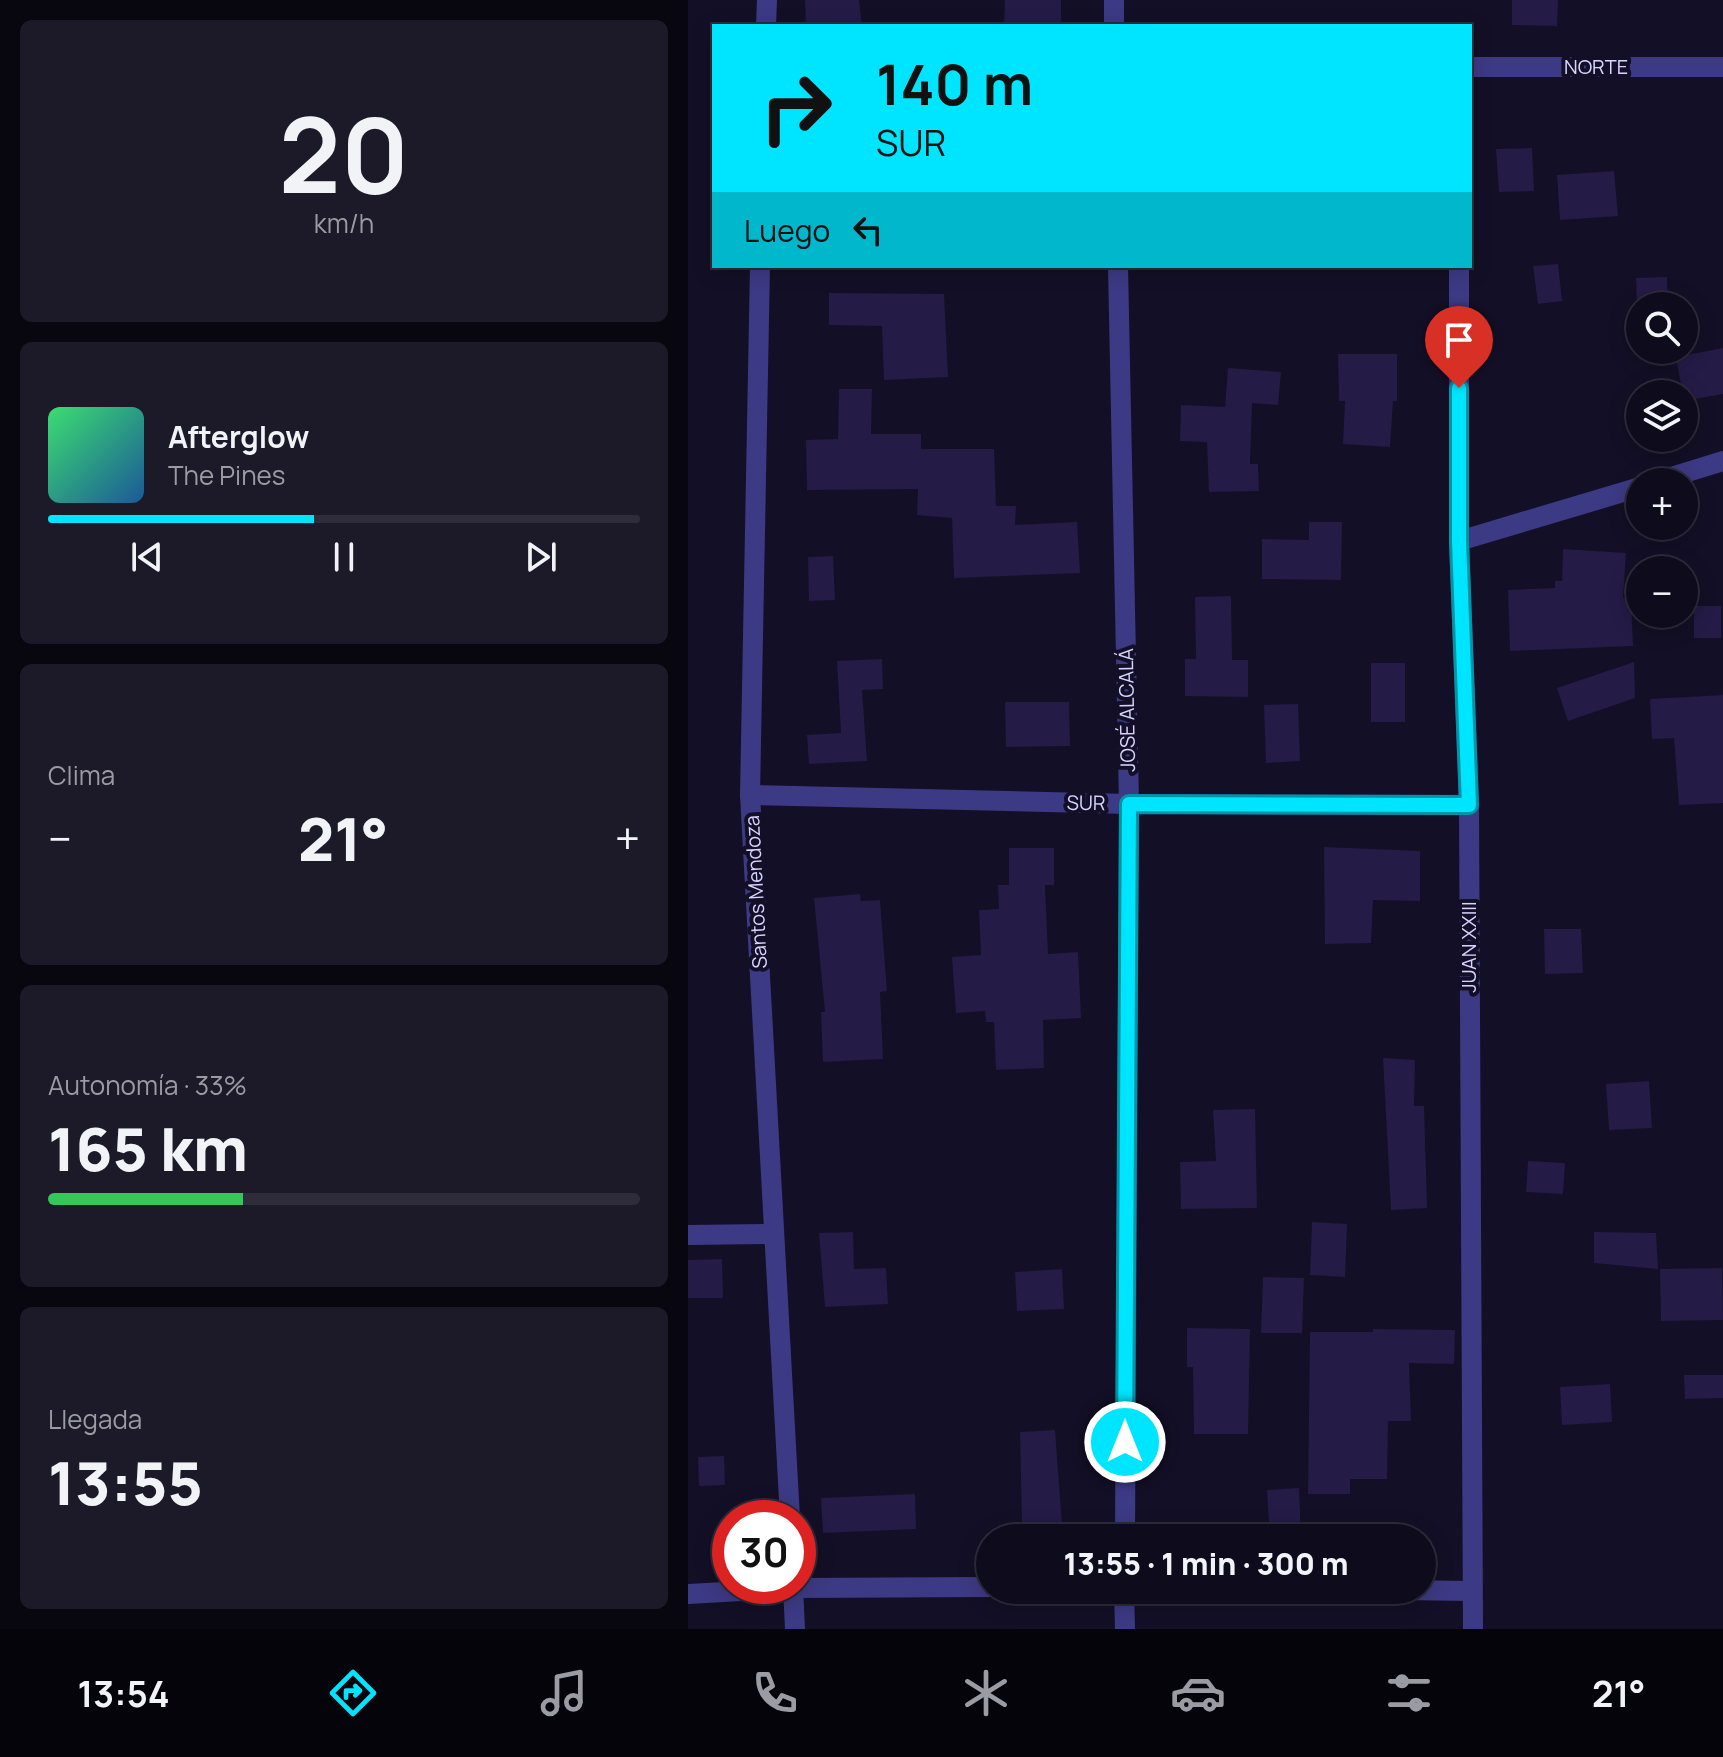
<!DOCTYPE html>
<html lang="es">
<head>
<meta charset="utf-8">
<style>
  body { margin:0; font-family:Manrope,sans-serif; background:#1c1929; color:#f1f3f6; height:100vh; display:flex; flex-direction:column; font-size:30px; white-space:nowrap }
  * { box-sizing:border-box; margin:0 }
  p { font-size:26px; color:#9b9ba3 }
  .icon { flex:none; width:44px; height:44px; fill:none; stroke:currentColor; stroke-width:2; stroke-linecap:round; stroke-linejoin:round }
  .map { position:relative; flex:1; overflow:hidden }
  .panel { display:flex; flex-direction:column; gap:20px; padding:20px; background:#08060f; width:688px }
  .panel>* { flex:none }
  .banner { position:absolute; left:24px; top:24px; width:760px; height:244px; border-radius:0px; box-shadow:0 4px 20px #0003,0 0 0 2px #2e2b3b; background:#00e5ff; color:#111; overflow:hidden }
  .controls { position:absolute; left:938px; top:292px; display:grid; gap:16px }
  .controls a { display:grid; place-items:center; width:72px; height:72px; border-radius:50%; background:#0e0b1c; box-shadow:0 4px 20px #0003,0 0 0 2px #2e2b3b; font-size:40px }
  .speed { position:absolute; left:24px; top:1500px; display:flex; gap:16px; font-size:40px; font-weight:700; text-align:center }
  .speed>* { display:grid; place-content:center; width:104px; height:104px; border-radius:50%; background:#0e0b1c; box-shadow:0 4px 20px #0003,0 0 0 2px #2e2b3b; line-height:1 }
  .speed .limit { border:12px solid #d22; background:#fff; color:#111 }
  .pin { position:absolute; display:grid; place-items:center; width:68px; height:68px; color:#fff; margin:-82px -34px; border-radius:50% 50% 50% 0; rotate:-45deg; box-shadow:0 0 8px #0007 }
  .pin .icon { rotate:45deg }
  .me { position:absolute; width:88px; margin:-44px; rotate:0deg; stroke-linejoin:round; filter:drop-shadow(0 0 6px #0008) }
  .turn { display:flex; align-items:center; gap:28px; height:168px; padding:0 32px; font-size:36px }
  .turn .icon { width:104px; height:104px; stroke-width:2.5 }
  .turn b { display:block; font-size:56px; line-height:68px }
  .then { display:flex; align-items:center; height:76px; padding:0 32px; background:#0003; gap:16px; font-size:30px }
  .big { font-size:60px; font-weight:800; line-height:1.1 }
  .panel .widget { flex:1; display:flex; flex-direction:column; justify-content:center; gap:12px; min-width:0; padding:0 28px; border-radius:12px; background:#1c1929 }
  .panel .dial { align-items:center; gap:0 }
  .dial b { font-size:104px; line-height:1 }
  .song { display:flex; align-items:center; gap:24px }
  .cover { width:96px; height:96px; border-radius:12px; background:linear-gradient(135deg,hsl(140 70% 55%),hsl(210 70% 35%)) }
  .played { height:8px; border-radius:4px; background:linear-gradient(90deg,#00e5ff 45%,#2e2b3b 45%) }
  .keys { display:flex; justify-content:space-around; direction:ltr }
  .heat { display:flex; justify-content:space-between; align-items:center; font-size:44px; direction:ltr }
  .charge { height:12px; border-radius:6px; background:linear-gradient(90deg,#34c759 33%,#2e2b3b 0) }
  .trip { position:absolute; left:288px; top:1524px; width:460px; height:80px; border-radius:40px; background:#0e0b1c; box-shadow:0 4px 20px #0003,0 0 0 2px #2e2b3b; font-weight:800; line-height:80px; text-align:center }
  .dock { display:flex; height:128px; justify-content:space-around; align-items:center; background:#06040b; color:#9b9ba3 }
  .dock .icon { width:56px; height:56px }
  .dock .selected { color:#00e5ff }
  .dock b { font-size:36px; color:#f1f3f6 }
  main { display:flex; flex:1; min-height:0 }
  .map>svg:first-child { display:block }
  .building { fill:#241b47 }
  .lines { fill:none; stroke-linecap:round; stroke-linejoin:round }
  .minor { stroke:#3d3a85; stroke-width:20 }
  .tertiary { stroke:#3d3a85; stroke-width:20 }
  .route-casing { stroke:#0095a6; stroke-width:20 }
  .route { stroke:#00e5ff; stroke-width:14 }
  .labels { text-anchor:middle; stroke-width:8; stroke-linejoin:round; paint-order:stroke }
  .street-label { font-size:20px; fill:#d9d4ff; stroke:#130f26 }
</style>
</head>
<body>
<main>
<section class="panel">
<div class="widget dial"><b>20</b><p>km/h</p></div>
<div class="widget">
<div class="song"><i class="cover"></i><div><b>Afterglow</b><p>The Pines</p></div></div>
<div class="played"></div>
<div class="keys"><svg class="icon" aria-label="previous" viewBox="0 0 24 24"><path d="M18 5L8 12l10 7zM5 5v14"/></svg><svg class="icon" aria-label="pause" viewBox="0 0 24 24"><path d="M8 5v14M16 5v14"/></svg><svg class="icon" aria-label="next" viewBox="0 0 24 24"><path d="M6 5l10 7-10 7zM19 5v14"/></svg></div>
</div>
<div class="widget"><p>Clima</p>
<div class="heat"><a>−</a><b class="big">21°</b><a>+</a></div>
</div>
<div class="widget"><p>Autonomía · 33%</p><b class="big">165 km</b><div class="charge"></div></div>
<div class="widget"><p>Llegada</p><b class="big">13:55</b></div>
</section>
<div class="map">
<svg width="1035" height="1629" viewBox="0 0 1035 1629">
  <rect width="100%" height="100%" fill="#130f26"/>
  <g class="building">
    <polygon points="117,0 171,0 174,26 118,26"/>
    <polygon points="317,0 373,0 373,26 316,26"/>
    <polygon points="824,0 870,0 869,26 824,25"/>
    <polygon points="844,148 846,191 811,192 808,149"/>
    <polygon points="926,171 930,216 872,220 869,175"/>
    <polygon points="870,264 874,301 850,304 845,266"/>
    <polygon points="979,277 980,306 949,306 948,278"/>
    <polygon points="141,293 256,294 260,377 196,380 194,326 141,325"/>
    <polygon points="1035,348 1035,394 996,401 988,357"/>
    <polygon points="650,354 709,354 709,401 705,401 702,447 655,444 657,401 651,401"/>
    <polygon points="540,368 593,372 590,405 564,403 562,464 570,464 571,491 521,492 519,442 492,441 493,405 537,407"/>
    <polygon points="151,389 184,389 183,434 233,434 233,449 306,449 308,506 328,506 327,525 389,522 392,573 266,578 264,518 229,515 230,489 119,490 118,440 150,439"/>
    <polygon points="621,522 654,522 653,580 574,579 574,539 621,540"/>
    <polygon points="875,549 938,553 935,598 943,598 945,646 822,651 820,590 867,588 867,581 874,581"/>
    <polygon points="145,556 147,600 121,601 120,557"/>
    <polygon points="543,596 544,660 560,660 560,697 497,696 497,659 508,659 507,597"/>
    <rect x="1006" y="606" width="27" height="32"/>
    <polygon points="194,659 195,689 174,690 179,761 121,764 119,735 153,733 149,661"/>
    <polygon points="946,662 947,698 880,721 869,688"/>
    <rect x="683" y="663" width="34" height="59"/>
    <polygon points="1035,695 1035,803 991,805 986,738 964,739 962,699"/>
    <polygon points="317,702 381,702 382,746 318,747"/>
    <polygon points="610,704 612,761 578,763 576,705"/>
    <polygon points="636,847 732,851 732,901 685,900 683,943 637,944"/>
    <polygon points="321,848 366,848 366,885 357,885 360,954 390,952 393,1018 355,1020 356,1068 308,1070 306,1022 298,1022 297,1011 268,1013 264,957 293,955 291,910 311,909 310,885 321,885"/>
    <polygon points="172,894 173,901 192,900 199,991 192,992 195,1059 135,1062 133,1012 137,1012 126,898"/>
    <polygon points="856,929 893,929 895,973 857,974"/>
    <polygon points="695,1058 727,1060 726,1106 736,1106 739,1208 703,1210"/>
    <polygon points="961,1081 964,1128 921,1130 918,1084"/>
    <polygon points="567,1109 569,1208 493,1209 492,1162 528,1161 525,1110"/>
    <polygon points="840,1161 877,1163 875,1194 838,1192"/>
    <polygon points="624,1222 659,1224 657,1277 622,1275"/>
    <polygon points="165,1232 166,1269 198,1268 200,1304 137,1307 131,1233"/>
    <polygon points="906,1232 968,1233 970,1269 906,1263"/>
    <polygon points="34,1259 35,1298 0,1298 0,1260"/>
    <polygon points="1034,1268 1035,1320 973,1321 972,1269"/>
    <polygon points="374,1269 376,1309 329,1311 327,1272"/>
    <polygon points="575,1277 616,1278 614,1333 573,1333"/>
    <polygon points="499,1328 562,1329 560,1434 506,1434 505,1367 499,1367"/>
    <polygon points="685,1329 767,1330 766,1364 721,1363 723,1421 700,1421 699,1479 662,1479 662,1494 620,1494 622,1332 685,1332"/>
    <polygon points="996,1375 1035,1375 1035,1398 997,1399"/>
    <polygon points="922,1384 924,1422 874,1425 872,1387"/>
    <polygon points="367,1430 375,1538 350,1538 349,1522 334,1523 332,1432"/>
    <polygon points="36,1456 37,1485 11,1486 10,1457"/>
    <polygon points="611,1488 613,1538 582,1538 579,1490"/>
    <polygon points="227,1494 228,1529 135,1533 133,1498"/>
  </g>
  <g class="lines">
    <g class="minor">
      <polyline points="426,0 426,26"/>
      <polyline points="782,67 1035,67"/>
      <polyline points="430,266 441,804 437,1538"/>
      <polyline points="771,266 771,541 781,805 785,1629"/>
      <polyline points="967,482 1035,461"/>
      <polyline points="771,541 952,487"/>
      <polyline points="62,795 441,804 781,805"/>
      <polyline points="0,1235 86,1234"/>
      <polyline points="436,1590 437,1629"/>
      <polyline points="711,1590 784,1591"/>
      <polyline points="0,1594 105,1588 302,1587"/>
    </g>
    <g class="tertiary">
      <polyline points="78,26 79,0"/>
      <polyline points="72,266 62,795 102,1518"/>
      <polyline points="105,1586 107,1629"/>
    </g>
  </g>
  <g class="lines">
    <g class="route-casing">
      <polyline id="route" points="437,1442 441,804 781,805 771,541 771,388"/>
    </g>
    <use href="#route" class="route"/>
  </g>
  <g class="labels">
    <g class="street-label">
      <text x="908" y="74">NORTE</text>
      <text transform="translate(439 710) rotate(-91)" y="7">JOSÉ ALCALÁ</text>
      <text transform="translate(398 803) rotate(1)" y="7">SUR</text>
      <text transform="translate(68 892) rotate(-93)" y="7">Santos Mendoza</text>
      <text transform="translate(781 947) rotate(-90)" y="7">JUAN XXIII</text>
    </g>
  </g>
</svg>
<div class="controls">
<a><svg class="icon" aria-label="search" viewBox="0 0 24 24"><circle cx="10" cy="10" r="6"/><path d="M15 15l6 6"/></svg></a>
<a><svg class="icon" aria-label="layers" viewBox="0 0 24 24"><path d="M12 4l9 5-9 5-9-5zM3 14l9 5 9-5"/></svg></a>
<a>+</a>
<a>−</a>
</div>
<div class="speed"><div class="limit">30</div></div>
<div class="pin" style="left:771px;top:388px;background:#d93025"><svg class="icon" aria-label="arrive" viewBox="0 0 24 24"><path d="M6 21V4h12l-3 4 3 4H6"/></svg></div>
<svg class="me" style="left:437px;top:1442px" viewBox="-20 -20 40 40"><circle r="17" fill="#00e5ff" stroke="#fff" stroke-width="3"/><path d="M0-11L8 9 0 5-8 9z" fill="#fff"/></svg>
<div class="trip">13:55 · 1 min · 300 m</div>
<div class="banner">
<div class="turn"><svg class="icon" aria-label="right" viewBox="0 0 24 24"><path d="M7 20v-9h11M14 6l5 5-5 5"/></svg><div><b>140 m</b>SUR</div></div>
<div class="then">Luego<svg class="icon" aria-label="left" viewBox="0 0 24 24"><path d="M17 20v-9H6M10 6l-5 5 5 5"/></svg></div>
</div>
</div>
</main>
<nav class="dock">
<b>13:54</b>
<svg class="icon selected" aria-label="directions" viewBox="0 0 24 24"><path d="M12 3l9 9-9 9-9-9zM9 14v-3h6M13 9l2 2-2 2"/></svg>
<svg class="icon" aria-label="music" viewBox="0 0 24 24"><path d="M9 18V5l10-2v13"/><circle cx="6" cy="18" r="3"/><circle cx="16" cy="16" r="3"/></svg>
<svg class="icon" aria-label="phone" viewBox="0 0 24 24"><path d="M5 4h4l2 5-3 2q2 4 5 5l2-3 5 2v4C11 20 4 13 5 4z"/></svg>
<svg class="icon" aria-label="climate" viewBox="0 0 24 24"><path d="M12 3v18M4 7l16 10M4 17L20 7"/></svg>
<svg class="icon" aria-label="car" viewBox="0 0 24 24"><path d="M5 17H2v-5l4-1 3-4h7l3 4 3 1v5h-3M9 17h6M6 11h13"/><circle cx="7" cy="17" r="2"/><circle cx="17" cy="17" r="2"/></svg>
<svg class="icon" aria-label="filters" viewBox="0 0 24 24"><path d="M4 7h16M4 17h16"/><circle cx="9" cy="7" r="2"/><circle cx="15" cy="17" r="2"/></svg>
<b>21°</b>
</nav>
</body>
</html>
